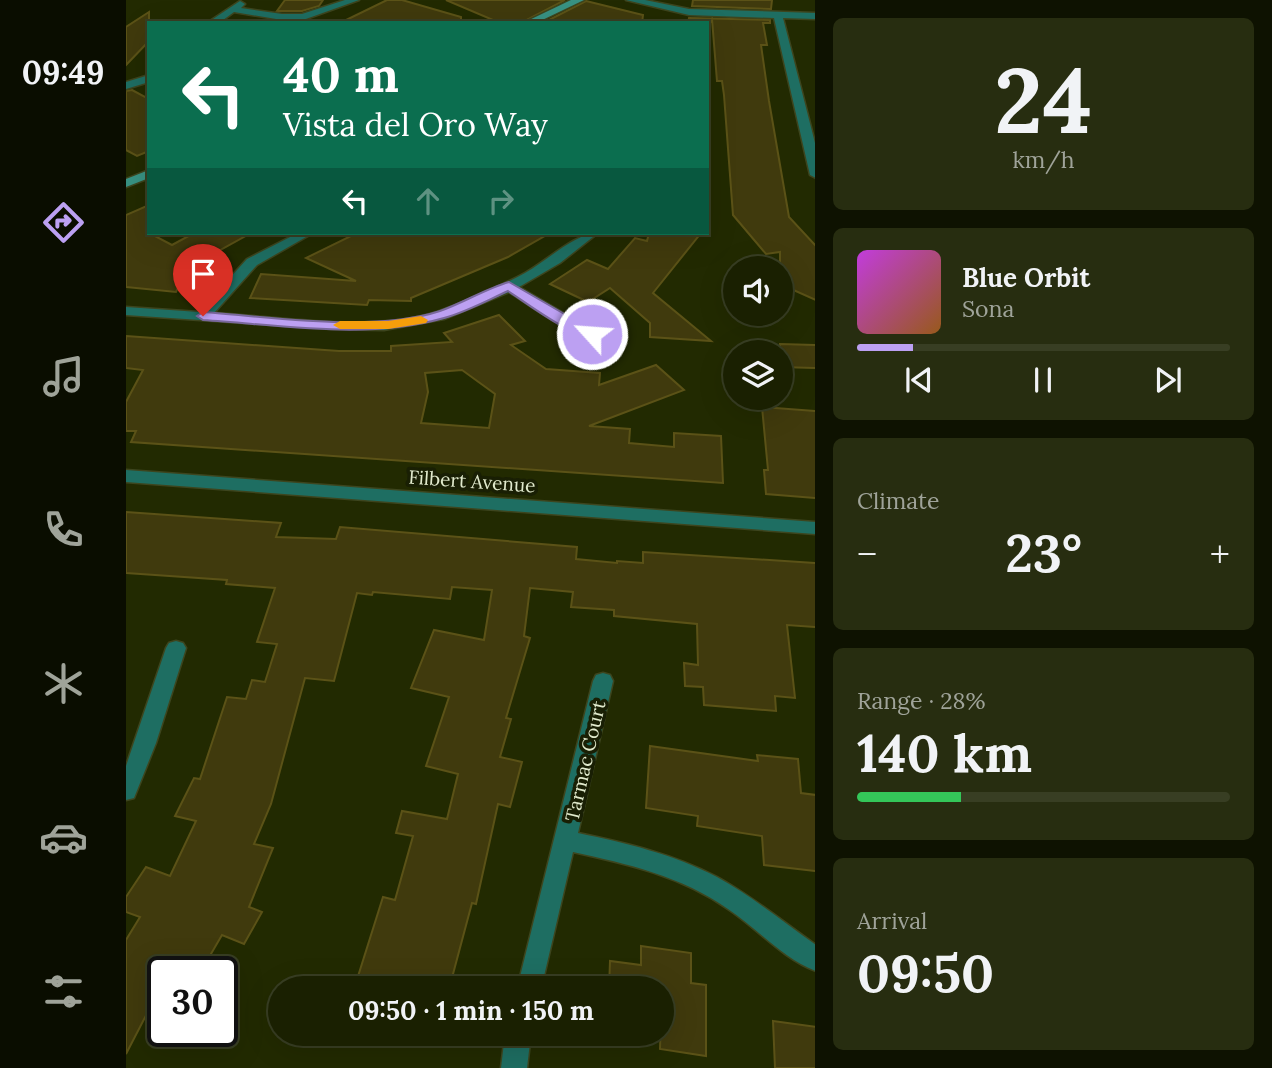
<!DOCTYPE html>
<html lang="en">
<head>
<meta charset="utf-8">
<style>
  body { margin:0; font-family:Lora,serif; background:#272d10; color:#f1f3f6; height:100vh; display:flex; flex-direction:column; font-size:26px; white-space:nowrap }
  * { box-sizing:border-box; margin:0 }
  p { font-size:23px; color:#9fa399 }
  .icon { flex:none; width:38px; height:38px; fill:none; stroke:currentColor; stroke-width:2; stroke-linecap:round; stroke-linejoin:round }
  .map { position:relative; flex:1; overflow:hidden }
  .sheet { display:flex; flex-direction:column; gap:18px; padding:18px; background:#0e1201; width:457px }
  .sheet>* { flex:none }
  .hud { position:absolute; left:21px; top:21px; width:562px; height:214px; border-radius:0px; box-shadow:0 7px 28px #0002,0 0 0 2px #383e23; background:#0b6e4f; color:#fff; overflow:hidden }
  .fabs { position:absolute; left:597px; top:256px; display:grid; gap:14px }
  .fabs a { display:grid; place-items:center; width:70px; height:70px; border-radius:50%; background:#1a2001; box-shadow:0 7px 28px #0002,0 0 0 2px #383e23; font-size:35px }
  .speed { position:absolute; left:21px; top:956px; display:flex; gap:14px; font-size:35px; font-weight:700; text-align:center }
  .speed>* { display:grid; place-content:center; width:91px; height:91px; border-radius:50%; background:#1a2001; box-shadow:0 7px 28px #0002,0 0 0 2px #383e23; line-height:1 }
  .speed .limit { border:4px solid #111; border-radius:10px; background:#fff; color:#111 }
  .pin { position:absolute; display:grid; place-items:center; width:60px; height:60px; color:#fff; margin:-72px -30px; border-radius:50% 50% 50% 0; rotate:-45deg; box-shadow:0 0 7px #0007 }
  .pin .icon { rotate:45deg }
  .me { position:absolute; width:77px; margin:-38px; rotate:296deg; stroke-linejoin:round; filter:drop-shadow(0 0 5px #0008) }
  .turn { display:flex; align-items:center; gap:24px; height:147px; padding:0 21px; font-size:32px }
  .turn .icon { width:91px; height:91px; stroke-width:2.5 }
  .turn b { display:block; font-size:49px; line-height:60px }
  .lanes { display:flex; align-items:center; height:66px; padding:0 21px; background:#0003; justify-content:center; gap:35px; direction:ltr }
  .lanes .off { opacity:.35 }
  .big { font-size:52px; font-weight:700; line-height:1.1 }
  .sheet .card { flex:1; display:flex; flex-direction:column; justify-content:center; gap:10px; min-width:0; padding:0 24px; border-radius:10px; background:#272d10 }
  .sheet .dial { align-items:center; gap:0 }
  .dial b { font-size:91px; line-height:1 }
  .song { display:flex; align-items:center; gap:21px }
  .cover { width:84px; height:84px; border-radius:10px; background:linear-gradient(135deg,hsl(290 70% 55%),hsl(30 70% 35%)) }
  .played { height:7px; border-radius:4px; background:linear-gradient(90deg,#bca0f2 15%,#383e23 15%) }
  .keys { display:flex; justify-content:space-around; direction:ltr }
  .heat { display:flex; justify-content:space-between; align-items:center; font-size:38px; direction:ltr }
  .charge { height:10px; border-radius:5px; background:linear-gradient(90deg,#34c759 28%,#383e23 0) }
  .trip { position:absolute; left:142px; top:976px; width:406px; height:70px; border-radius:35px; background:#1a2001; box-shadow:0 7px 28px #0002,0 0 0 2px #383e23; font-weight:700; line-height:70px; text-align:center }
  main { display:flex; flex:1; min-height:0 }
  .menu { display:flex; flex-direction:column; width:126px; justify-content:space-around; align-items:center; background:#0a0d00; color:#9fa399 }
  .menu .icon { width:49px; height:49px }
  .menu .selected { color:#bca0f2 }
  .menu b { font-size:32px; color:#f1f3f6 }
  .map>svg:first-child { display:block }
  .building { fill:#403a0d; stroke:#5b5217; stroke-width:2; fill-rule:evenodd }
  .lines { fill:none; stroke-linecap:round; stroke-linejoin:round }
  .street-casing { stroke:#3d451e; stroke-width:3 }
  .secondary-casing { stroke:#3d451e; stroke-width:3 }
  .street { fill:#1e6e62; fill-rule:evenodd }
  .secondary { fill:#389283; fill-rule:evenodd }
  .route { fill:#bca0f2; stroke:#7a689d; stroke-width:2 }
  .slow { fill:#f59e0b }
  .labels { text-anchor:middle; stroke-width:7; stroke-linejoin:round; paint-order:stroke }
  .street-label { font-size:19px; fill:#e1eacd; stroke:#191f04 }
</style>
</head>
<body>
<main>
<nav class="menu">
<b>09:49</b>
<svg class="icon selected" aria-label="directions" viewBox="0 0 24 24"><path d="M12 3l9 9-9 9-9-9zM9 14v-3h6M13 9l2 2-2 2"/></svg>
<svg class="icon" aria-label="music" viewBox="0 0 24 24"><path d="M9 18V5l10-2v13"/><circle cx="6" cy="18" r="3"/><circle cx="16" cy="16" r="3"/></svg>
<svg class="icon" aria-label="phone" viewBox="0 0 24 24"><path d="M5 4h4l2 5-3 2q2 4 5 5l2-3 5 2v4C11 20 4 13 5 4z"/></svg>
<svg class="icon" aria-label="climate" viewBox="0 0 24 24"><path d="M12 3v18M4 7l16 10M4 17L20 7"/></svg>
<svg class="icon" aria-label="car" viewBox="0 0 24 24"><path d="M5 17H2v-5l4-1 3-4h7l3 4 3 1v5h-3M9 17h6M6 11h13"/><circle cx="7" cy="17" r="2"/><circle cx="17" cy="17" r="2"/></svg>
<svg class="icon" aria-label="filters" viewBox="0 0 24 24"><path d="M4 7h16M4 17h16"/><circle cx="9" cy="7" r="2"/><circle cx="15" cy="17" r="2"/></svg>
</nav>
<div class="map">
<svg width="690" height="1068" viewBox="0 0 690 1068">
  <rect width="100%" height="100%" fill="#222a01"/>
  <g class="building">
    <polygon points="159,0 197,0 193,6 176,11 151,11"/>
    <polygon points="261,0 276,0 335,17 335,23 214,23"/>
    <polygon points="320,0 439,0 395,23 374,23"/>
    <polygon points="567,0 646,0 645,9 566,6"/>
    <polygon points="460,1 517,15 516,23 417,23"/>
    <polygon points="23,12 23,41 0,65 0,27"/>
    <polygon points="563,18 644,20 644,23 637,23 641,45 635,45 643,101 663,217 690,246 690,300 654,284 654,252 640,254 607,215 598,95 596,81 591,81 586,19 584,23 562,23"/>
    <polygon points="6,90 23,99 23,151 11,156 0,150 0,91"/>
    <polygon points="23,205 23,233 46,245 68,233 125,233 60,269 50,292 0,287 0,215"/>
    <polygon points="231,233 424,233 382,257 285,298 285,301 243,300 241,305 124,298 135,274 230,281 180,258"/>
    <polygon points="523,233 575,233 527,293 585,341 524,337 524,323 484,288 462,302 424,284 461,260 482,269 509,238 521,241"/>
    <path d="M373,315l26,26 -14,4 35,24 54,4 -1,12 57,-20 28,25 -95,36 41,3 -1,14 45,4v-14l47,3 2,47 -592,-41 5,-11h-10v-29l17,-32 -17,-2v-32l213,15h52v-5l61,-4 -8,-9zM336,370l33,24 -6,34 -68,-5 7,-31 -3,-19z"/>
    <polygon points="654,344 690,345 690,368 654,367"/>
    <polygon points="636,407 690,411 690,498 640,494 638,470 642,470"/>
    <polygon points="0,512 155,523 150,537 210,539 214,527 451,547 450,559 491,563 491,561 517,563 517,552 690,563 690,627 661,625 669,698 649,696 650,711 578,705 577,687 559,686 558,663 572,665 571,624 488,616 488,610 445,607 447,592 404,588 398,636 404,638 380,718 385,719 374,757 396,762 384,807 372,804 350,904 346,903 323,989 228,989 257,897 269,900 287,836 270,833 276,811 321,819 332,774 300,766 323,697 285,688 308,630 358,640 366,590 326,587 324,599 247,592 246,595 231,593 208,681 179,678 145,804 128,844 147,848 123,907 136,912 118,944 96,935 75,971 37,971 37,1004 28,1000 0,1054 0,940 14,917 0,912 0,897 20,867 44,876 70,821 49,816 68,778 74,779 101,697 120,699 126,680 139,682 151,644 131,642 149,588 100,584 101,580 0,573"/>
    <polygon points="524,746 632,761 631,755 672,759 675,793 690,795 690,871 638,865 636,836 571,826 572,816 520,808"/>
    <polygon points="515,946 565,953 565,983 580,985 580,1056 534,1049 536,989 483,989 484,961 515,965"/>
    <polygon points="647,1021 690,1027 690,1068 649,1068"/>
  </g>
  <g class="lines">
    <g class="street-casing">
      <g id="street">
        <polygon points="219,0 233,0 177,20 156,20 108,12 93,23 81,23 114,1 119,4 115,8 156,14 176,14"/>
        <polygon points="500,0 519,0 563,9 690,13 690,19 657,18 690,147 690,178 684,175 648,18 563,15"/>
        <polygon points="23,75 23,82 0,89 0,82"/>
        <path d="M172,233h15l-56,32 -43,48c69,4 157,20 223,-1 31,-11 60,-24 88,-39 22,-12 50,-40 73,-40l-38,30 -41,24 80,47 -2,3c-20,4 -70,-34 -88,-45l-65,27 -60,11 -52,-1 -206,-14v-8l73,5 48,-53z"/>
        <polygon points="0,470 690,522 690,534 0,482"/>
        <polygon points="50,641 57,643 60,648 30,743 8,798 0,800 0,766 40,648 43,643"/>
        <path d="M477,673l7,2 3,6 -35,152c48,10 95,21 139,44 35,19 66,45 99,68v26c-33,-12 -59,-43 -88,-62 -47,-33 -100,-45 -155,-57l-32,137h-24l76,-308 3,-6z"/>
        <polygon points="379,1034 405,1034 401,1068 375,1068"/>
      </g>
    </g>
    <g class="secondary-casing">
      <g id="secondary">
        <polygon points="445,0 458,0 410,23 397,23"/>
        <polygon points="23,170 23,178 0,187 0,179"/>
      </g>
    </g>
    <use href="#street" class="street"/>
    <use href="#secondary" class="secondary"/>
  </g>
  <path class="route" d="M383,282l90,52 -2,3c-21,4 -70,-34 -89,-46 -20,9 -42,21 -64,27 -77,22 -162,7 -241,2l-6,-4 6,-4c70,5 170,21 237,-1 23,-8 45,-22 69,-29z"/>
  <polygon class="slow" points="295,316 302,320 300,323 262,329 214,329 207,325 214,321 262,321"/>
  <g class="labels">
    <g class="street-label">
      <text transform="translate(346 481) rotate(4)" y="7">Filbert Avenue</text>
      <text transform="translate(459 761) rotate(-77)" y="7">Tarmac Court</text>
    </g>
  </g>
</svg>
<div class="fabs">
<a><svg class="icon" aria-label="sound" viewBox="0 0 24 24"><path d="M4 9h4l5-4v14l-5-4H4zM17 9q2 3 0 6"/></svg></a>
<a><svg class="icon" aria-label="layers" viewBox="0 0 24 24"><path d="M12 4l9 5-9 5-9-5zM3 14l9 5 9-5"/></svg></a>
</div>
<div class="speed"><div class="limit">30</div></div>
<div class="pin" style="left:77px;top:316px;background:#d93025"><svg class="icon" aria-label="arrive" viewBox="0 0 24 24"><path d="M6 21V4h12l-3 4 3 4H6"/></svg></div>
<svg class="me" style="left:466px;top:334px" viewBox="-20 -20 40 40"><circle r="17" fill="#bca0f2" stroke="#fff" stroke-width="3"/><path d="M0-11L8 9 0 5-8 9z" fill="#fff"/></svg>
<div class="trip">09:50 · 1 min · 150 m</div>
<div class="hud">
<div class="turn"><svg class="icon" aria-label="left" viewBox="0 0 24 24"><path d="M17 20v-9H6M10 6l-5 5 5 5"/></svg><div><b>40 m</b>Vista del Oro Way</div></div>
<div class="lanes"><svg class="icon" aria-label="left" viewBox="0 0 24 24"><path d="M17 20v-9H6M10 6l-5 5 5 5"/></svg><svg class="icon off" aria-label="ahead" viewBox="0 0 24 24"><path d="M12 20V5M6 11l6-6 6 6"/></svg><svg class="icon off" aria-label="right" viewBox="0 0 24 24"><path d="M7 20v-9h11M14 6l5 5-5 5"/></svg></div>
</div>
</div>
<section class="sheet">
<div class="card dial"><b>24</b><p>km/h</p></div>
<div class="card">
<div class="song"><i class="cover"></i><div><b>Blue Orbit</b><p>Sona</p></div></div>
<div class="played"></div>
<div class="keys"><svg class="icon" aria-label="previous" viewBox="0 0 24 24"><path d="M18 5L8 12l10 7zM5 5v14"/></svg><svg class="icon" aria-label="pause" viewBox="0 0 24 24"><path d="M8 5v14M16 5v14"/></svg><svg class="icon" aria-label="next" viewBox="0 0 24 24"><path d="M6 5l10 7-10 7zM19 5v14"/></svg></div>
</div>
<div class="card"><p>Climate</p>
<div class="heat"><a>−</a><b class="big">23°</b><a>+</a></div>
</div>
<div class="card"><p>Range · 28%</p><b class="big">140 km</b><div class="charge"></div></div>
<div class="card"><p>Arrival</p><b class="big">09:50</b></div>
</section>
</main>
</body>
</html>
